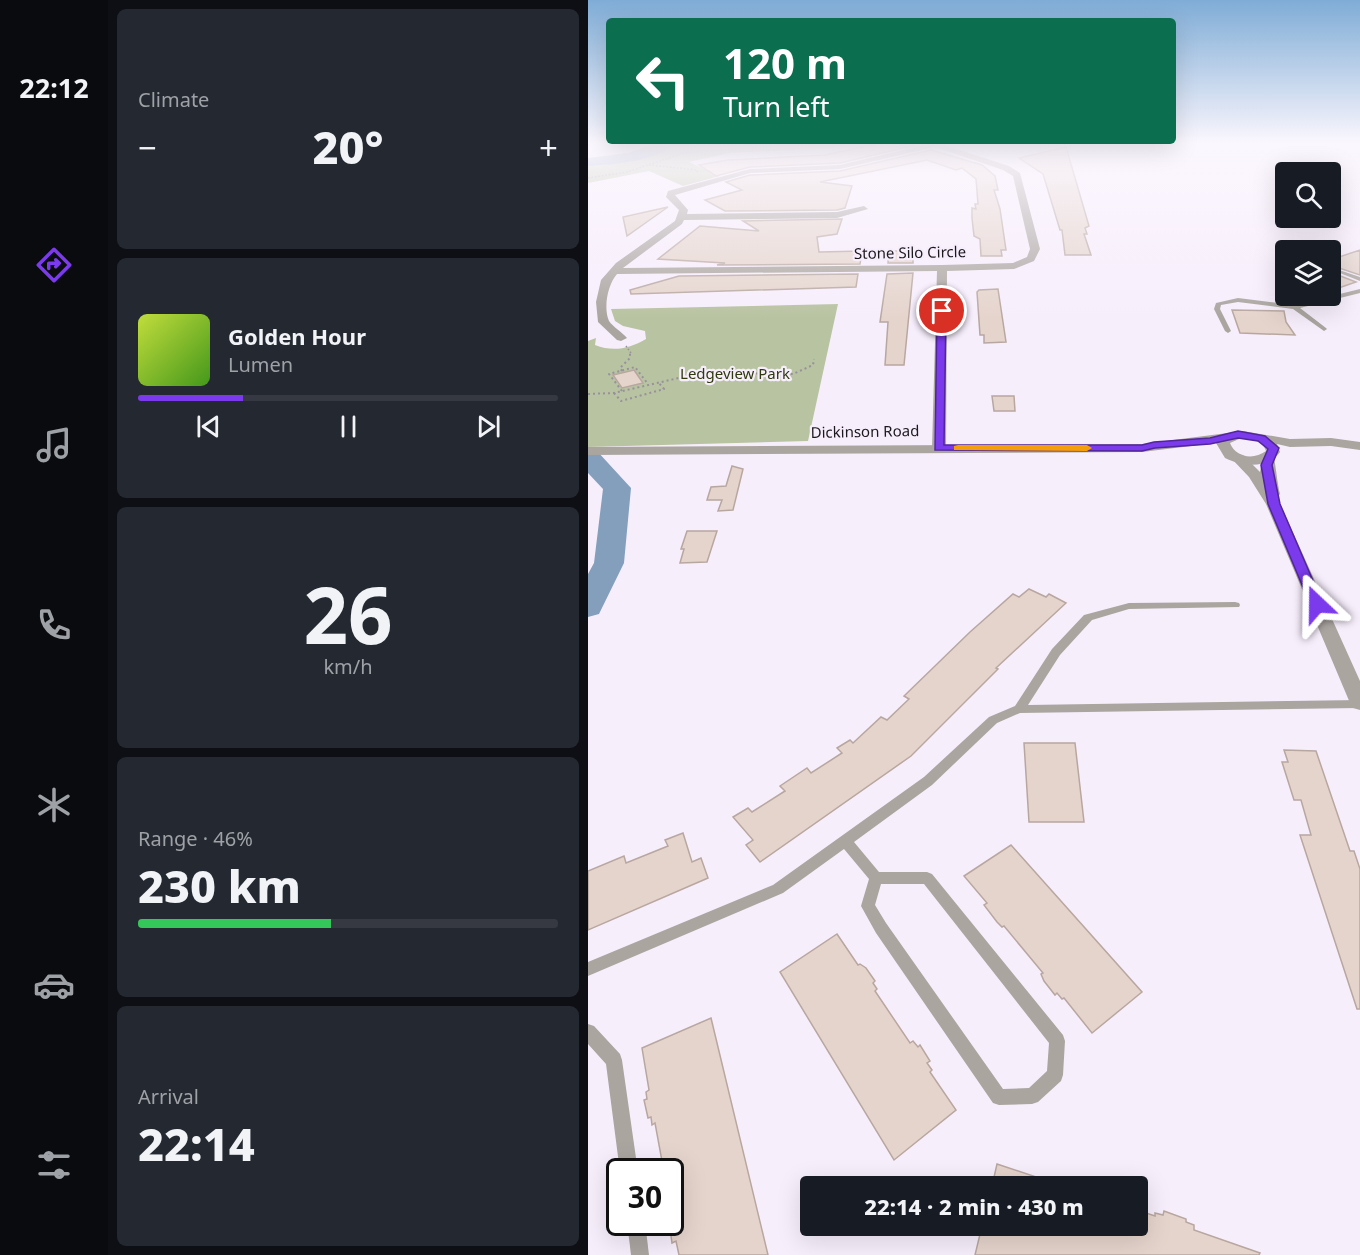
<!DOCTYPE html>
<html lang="en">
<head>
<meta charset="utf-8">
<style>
  body { margin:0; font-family:"Noto Sans",sans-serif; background:#242831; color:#f1f3f6; height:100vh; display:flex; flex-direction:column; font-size:22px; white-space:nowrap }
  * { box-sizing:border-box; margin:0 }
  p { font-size:20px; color:#9ea1a6 }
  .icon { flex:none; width:33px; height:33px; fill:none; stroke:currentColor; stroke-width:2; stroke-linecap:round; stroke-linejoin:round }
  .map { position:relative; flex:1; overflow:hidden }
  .sheet { display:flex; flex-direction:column; gap:9px; padding:9px; background:#0d0f14; width:480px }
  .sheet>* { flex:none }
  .guide { position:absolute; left:18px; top:18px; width:570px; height:126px; border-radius:6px; box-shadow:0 6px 24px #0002; background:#0b6e4f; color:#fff; overflow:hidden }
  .fabs { position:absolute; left:687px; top:162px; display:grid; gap:12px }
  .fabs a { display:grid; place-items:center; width:66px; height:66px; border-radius:6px; background:#171b24; box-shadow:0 6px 24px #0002; font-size:30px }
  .speed { position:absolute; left:18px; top:1158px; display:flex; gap:12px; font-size:30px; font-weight:700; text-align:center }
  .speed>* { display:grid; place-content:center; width:78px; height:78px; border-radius:50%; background:#171b24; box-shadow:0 6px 24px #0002; line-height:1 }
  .speed .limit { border:3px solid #111; border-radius:9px; background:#fff; color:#111 }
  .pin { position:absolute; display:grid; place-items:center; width:51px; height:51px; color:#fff; margin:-26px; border:3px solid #fff; border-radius:50%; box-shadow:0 2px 6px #0007 }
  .me { position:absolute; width:66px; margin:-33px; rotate:337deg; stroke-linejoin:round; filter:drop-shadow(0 0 4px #0008) }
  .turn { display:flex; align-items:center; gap:21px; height:126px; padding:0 18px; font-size:27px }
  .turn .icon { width:78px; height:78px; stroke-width:2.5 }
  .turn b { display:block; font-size:42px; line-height:51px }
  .big { font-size:45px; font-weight:800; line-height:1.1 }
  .sheet .tile { flex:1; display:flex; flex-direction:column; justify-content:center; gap:9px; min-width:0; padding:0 21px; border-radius:9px; background:#242831 }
  .sheet .dial { align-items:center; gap:0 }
  .dial b { font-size:78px; line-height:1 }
  .song { display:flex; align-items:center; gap:18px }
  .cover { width:72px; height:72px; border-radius:9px; background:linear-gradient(135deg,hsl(70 70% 55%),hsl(100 70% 35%)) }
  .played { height:6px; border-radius:3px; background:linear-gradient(90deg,#7c3aed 25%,#363941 25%) }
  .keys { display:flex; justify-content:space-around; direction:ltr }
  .heat { display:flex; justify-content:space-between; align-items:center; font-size:33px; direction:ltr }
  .charge { height:9px; border-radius:4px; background:linear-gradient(90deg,#34c759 46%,#363941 0) }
  .trip { position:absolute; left:212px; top:1176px; width:348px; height:60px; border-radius:6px; background:#171b24; box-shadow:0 6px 24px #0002; font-weight:800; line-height:60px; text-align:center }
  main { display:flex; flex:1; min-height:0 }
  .dock { display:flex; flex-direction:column; width:108px; justify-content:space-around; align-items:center; background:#090b0e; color:#9ea1a6 }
  .dock .icon { width:42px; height:42px }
  .dock .selected { color:#7c3aed }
  .dock b { font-size:27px; color:#f1f3f6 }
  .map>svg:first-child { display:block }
  .green { fill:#b8c3a1 }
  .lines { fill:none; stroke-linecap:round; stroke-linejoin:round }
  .river { fill:#839fbc; fill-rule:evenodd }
  .building { fill:#e5d4cc; stroke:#b8a7a0; stroke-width:1.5 }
  .path-far1 { stroke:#97919b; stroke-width:1.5; stroke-dasharray:1.5 2; stroke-linecap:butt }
  .path { stroke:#97919b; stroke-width:2; stroke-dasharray:2 3; stroke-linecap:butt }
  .service { fill:#aba5a0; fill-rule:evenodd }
  .minor { fill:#aba5a0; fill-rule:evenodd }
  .tertiary { fill:#aba5a0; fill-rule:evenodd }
  .route { fill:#7c3aed; stroke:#51269a; stroke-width:1.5 }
  .slow { fill:#f59e0b }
  .labels { text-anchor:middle; stroke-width:4.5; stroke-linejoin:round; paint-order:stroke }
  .far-street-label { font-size:15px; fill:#1c191e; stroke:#f7eefc }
  .far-park-label { font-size:15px; fill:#2e390e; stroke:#f7eefc }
</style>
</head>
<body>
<main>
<nav class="dock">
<b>22:12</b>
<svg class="icon selected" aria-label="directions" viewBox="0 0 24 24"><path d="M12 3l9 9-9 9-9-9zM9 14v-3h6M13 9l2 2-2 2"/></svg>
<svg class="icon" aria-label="music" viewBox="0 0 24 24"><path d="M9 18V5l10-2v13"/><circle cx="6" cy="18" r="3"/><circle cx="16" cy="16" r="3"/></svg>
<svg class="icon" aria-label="phone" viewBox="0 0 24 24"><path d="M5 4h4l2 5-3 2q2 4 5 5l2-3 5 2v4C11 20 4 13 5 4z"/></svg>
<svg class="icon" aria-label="climate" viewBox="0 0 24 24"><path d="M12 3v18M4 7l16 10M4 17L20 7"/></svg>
<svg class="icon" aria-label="car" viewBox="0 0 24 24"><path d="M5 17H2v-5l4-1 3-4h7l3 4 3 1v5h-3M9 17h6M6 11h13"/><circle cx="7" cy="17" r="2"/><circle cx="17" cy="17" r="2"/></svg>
<svg class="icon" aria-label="filters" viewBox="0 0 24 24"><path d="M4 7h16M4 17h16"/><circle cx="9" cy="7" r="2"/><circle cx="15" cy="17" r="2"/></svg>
</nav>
<section class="sheet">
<div class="tile"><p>Climate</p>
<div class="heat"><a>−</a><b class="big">20°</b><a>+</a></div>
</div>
<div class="tile">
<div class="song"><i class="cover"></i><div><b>Golden Hour</b><p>Lumen</p></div></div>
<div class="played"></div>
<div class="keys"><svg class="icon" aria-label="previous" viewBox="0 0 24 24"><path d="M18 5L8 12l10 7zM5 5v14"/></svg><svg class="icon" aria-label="pause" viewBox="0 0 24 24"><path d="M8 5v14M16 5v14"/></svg><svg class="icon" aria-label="next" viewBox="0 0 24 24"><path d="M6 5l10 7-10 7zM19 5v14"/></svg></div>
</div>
<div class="tile dial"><b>26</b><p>km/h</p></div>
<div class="tile"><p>Range · 46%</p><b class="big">230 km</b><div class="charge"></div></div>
<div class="tile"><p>Arrival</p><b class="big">22:14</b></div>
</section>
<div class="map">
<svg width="772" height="1255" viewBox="0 0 772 1255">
  <rect width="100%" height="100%" fill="#f7eefc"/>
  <g class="green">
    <polygon points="82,143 268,143 242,148 142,153 101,162 132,176 95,186 61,171 0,183 0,163 57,154"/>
    <path d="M250,304l-30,137 -220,6v-106l8,-3 -1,7c18,7 34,4 51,-6l-1,-8 -22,-5 -8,-5 -4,-12z"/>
  </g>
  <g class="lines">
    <g class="river">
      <path d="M68,143h17c-19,20 -60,21 -85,23v-8l40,-5z"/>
      <polygon points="0,449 9,451 43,488 36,563 11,614 0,617 0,574 6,563 15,489 0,473"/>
    </g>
  </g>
  <g class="building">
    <polygon points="294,143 328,145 252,163 162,167 128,176 111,165 140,160 237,155"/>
    <polygon points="478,147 501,226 497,228 499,234 496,234 503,255 477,255 474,230 472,230 455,174 431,158"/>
    <polygon points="343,150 394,165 407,176 410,190 406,190 412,209 418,250 413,250 414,256 393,256 392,239 386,236 384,218 384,208 388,209 387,204 390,204 388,179 374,168 368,170 339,160 232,182 264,186 257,208 249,210 137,211 117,200 154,190 138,182 162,175 252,171"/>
    <polygon points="80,207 39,236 35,217"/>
    <polygon points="254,219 249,234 229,237 231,252 274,251 272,264 129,265 137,263 70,259 112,226 171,231 155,221"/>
    <polygon points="772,250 772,275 742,265 742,260"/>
    <polygon points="301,251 325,251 325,263 300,263"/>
    <polygon points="742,272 768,282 742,291"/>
    <polygon points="325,273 316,365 297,365 300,322 292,322 299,274"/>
    <polygon points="270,274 268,287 43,294 42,290 91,276"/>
    <polygon points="410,289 418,342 396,343 396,335 392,335 389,292 391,290"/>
    <polygon points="644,310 696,311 698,322 707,335 652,333"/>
    <polygon points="46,370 55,383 34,388 25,375"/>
    <polygon points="404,396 426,396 427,411 406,411"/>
    <polygon points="144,466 155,469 145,510 130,511 134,500 119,500 123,487 138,486"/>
    <polygon points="99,531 129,531 119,562 92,563 96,549 93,549"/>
    <polygon points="441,589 458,597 461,594 478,603 408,668 410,669 323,756 172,862 158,845 165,840 145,817 160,808 164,812 197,791 192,786 219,768 223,773 254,753 249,748 262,740 265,743 293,717 299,720 321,699 316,696 382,632 425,594 431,597"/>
    <polygon points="436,743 487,743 496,822 441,822"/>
    <polygon points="696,750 728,751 762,851 766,851 772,869 772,1009 769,1009 712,835 723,835 713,800 706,800 694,762 700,762"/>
    <polygon points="95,833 104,862 113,858 120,878 0,930 0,871 36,856 38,863 80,846 77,840"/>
    <polygon points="423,845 554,992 504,1033 476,998 474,999 469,993 467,995 456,981 453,974 455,973 416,926 414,927 409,922 396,905 399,903 376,876"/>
    <polygon points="249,934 270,965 272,964 278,968 287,981 285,983 289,989 287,991 322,1043 325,1041 330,1047 332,1045 342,1061 339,1063 344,1070 342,1072 368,1110 306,1160 192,972"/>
    <polygon points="123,1018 180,1255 91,1255 88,1241 84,1243 81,1222 82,1172 76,1172 67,1123 64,1125 63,1117 60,1118 56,1100 59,1099 58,1092 61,1090 54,1048"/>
    <polygon points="409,1164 469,1184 468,1186 404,1186"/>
    <polygon points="549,1210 567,1216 567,1213 575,1215 576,1211 598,1219 598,1222 606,1225 606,1230 672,1253 671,1255 387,1255 394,1226 549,1226"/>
  </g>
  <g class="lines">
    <g class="path-far1">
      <polyline points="100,151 115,143"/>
      <polyline points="61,165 109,170 110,174"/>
      <polyline points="0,178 39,172 96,153 236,143"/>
      <polyline points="38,346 43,353"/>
    </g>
    <g class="path">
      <polyline points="34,371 32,368 42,358 42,352"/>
      <polyline points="34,391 21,374 47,367 60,384"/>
      <polyline points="26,393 33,401 76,389 70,382"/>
      <polyline points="0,394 26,393 112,373 205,374 225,365 226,359"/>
    </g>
    <g class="service">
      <polygon points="742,267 772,277 772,281 742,269"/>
      <polygon points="772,289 772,293 712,308 738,328 739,329 736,331 705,309 650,302 633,305 632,309 643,331 640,333 637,331 626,309 628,303 650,298 707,305"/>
      <path d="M647,602l4,1 1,2 -1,2 -110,2 -37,11 -32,35 -32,50 332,-5v8l-340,5 -23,10 -65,62 -78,57 25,30h48l5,2 131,161 2,6 -2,34 -2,6 -23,21 -6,2 -33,1 -6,-2 -117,-170 -15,-27 8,-27 -25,-30 -61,44 -195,83v-14l185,-77 151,-108 65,-60 26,-11 37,-57 32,-34 45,-12zM293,884h43l125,159 -2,28 -18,17 -26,1 -117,-166 -11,-18z"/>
      <polygon points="0,1024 6,1026 32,1054 34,1060 50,1172 32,1172 18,1064 0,1044"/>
      <polygon points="39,1222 57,1222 61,1255 43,1255"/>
    </g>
    <g class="minor">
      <path d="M345,143h14l-3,2 65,21 11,7 20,76 -6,12 -20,8 -67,2 -1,177 -2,3h-10l-2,-3 5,-177 -320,3c-9,10 -14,33 -8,47 4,6 13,11 18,17l-6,3 -4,-1 -19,-18 -2,-20 5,-22 15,-17 59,-42 4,-11 -13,-13 2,-6 82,-22 90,-4zM347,147l68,23 10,6 17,73 -3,8 -14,6 -71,2 -319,3 59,-44 2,-4 153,-2 31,-9 -4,-3 -27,6 -150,2 1,-4 -13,-15 75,-22 90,-4z"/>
      <path d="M650,454l5,1 17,17 3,-17h10c3,9 4,28 7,39l-3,3 83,184v29l-7,-2 -3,-5 -84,-199 -17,-27 -18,-19z"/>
    </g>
    <path class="tertiary" d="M655,431l47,8 41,-1 29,4v8l-29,-4 -41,1 -13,-3 3,8c-13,17 -37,15 -55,6l-9,-15 -74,9 -554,3v-8l554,-3zM651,439c11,0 23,0 27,12 -12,9 -30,7 -36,-8z"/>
  </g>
  <linearGradient id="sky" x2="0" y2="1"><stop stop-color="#7facd6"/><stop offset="0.45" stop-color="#fbf7fe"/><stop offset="1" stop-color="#fbf7fe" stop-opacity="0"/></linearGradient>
  <rect width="772" height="319" fill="url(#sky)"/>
  <polygon class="route" points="354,308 358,311 356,445 554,445 566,442 622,438 650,431 677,436 691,448 684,465 692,504 735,604 734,607 724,607 722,604 680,504 673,465 680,449 670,441 650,438 622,444 567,448 554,451 347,450 349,311"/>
  <polygon class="slow" points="370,445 499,445 504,448 499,451 366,450 366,446"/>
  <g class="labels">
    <g class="far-street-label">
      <text transform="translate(322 253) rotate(-1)" y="5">Stone Silo Circle</text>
      <text transform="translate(277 432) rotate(-1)" y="5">Dickinson Road</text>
    </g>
    <g class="far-park-label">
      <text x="147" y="379">Ledgeview Park</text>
    </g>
  </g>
</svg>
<div class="fabs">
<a><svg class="icon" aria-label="search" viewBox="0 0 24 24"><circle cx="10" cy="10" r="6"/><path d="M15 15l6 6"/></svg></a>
<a><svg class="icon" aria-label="layers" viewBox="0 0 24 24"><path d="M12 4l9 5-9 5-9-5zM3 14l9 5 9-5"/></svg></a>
</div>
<div class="speed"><div class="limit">30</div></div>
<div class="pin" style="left:354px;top:311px;background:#d93025"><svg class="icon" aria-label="arrive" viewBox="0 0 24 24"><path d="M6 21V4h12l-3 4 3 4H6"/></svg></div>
<svg class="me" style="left:729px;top:604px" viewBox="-20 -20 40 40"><path d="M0-17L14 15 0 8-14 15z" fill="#7c3aed" stroke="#fff" stroke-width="4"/></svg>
<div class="trip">22:14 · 2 min · 430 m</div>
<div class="guide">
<div class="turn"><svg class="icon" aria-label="left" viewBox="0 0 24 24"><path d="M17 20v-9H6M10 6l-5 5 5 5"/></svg><div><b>120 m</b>Turn left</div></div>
</div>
</div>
</main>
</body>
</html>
